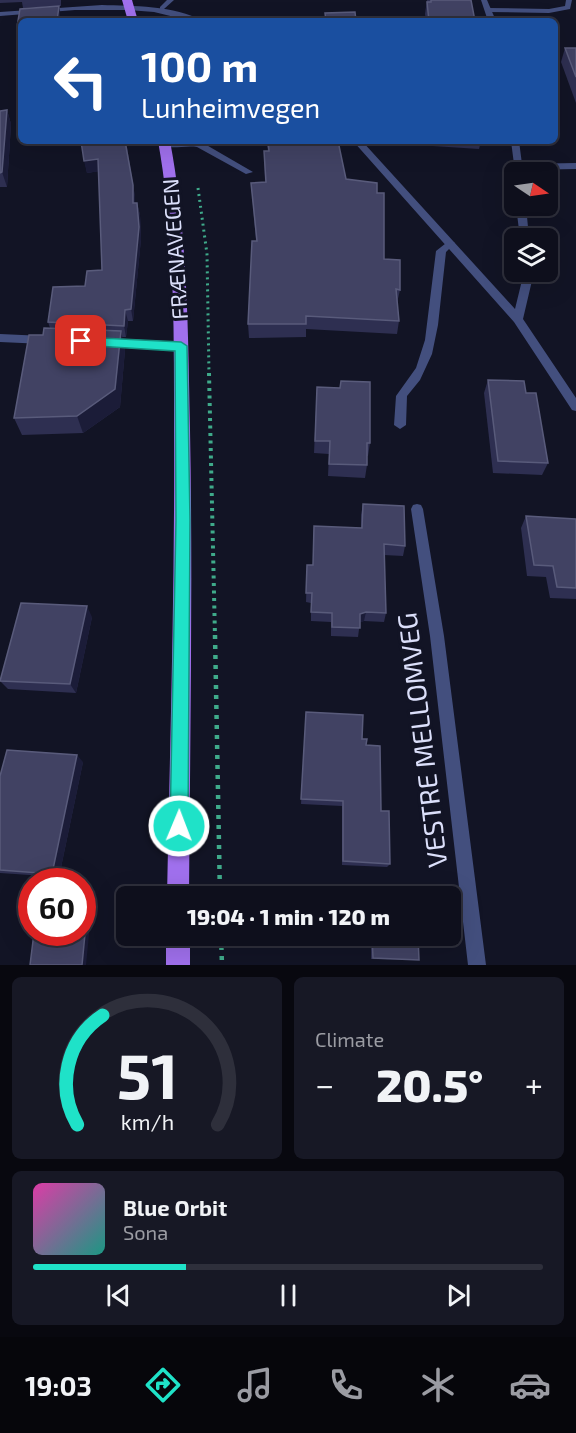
<!DOCTYPE html>
<html lang="en">
<head>
<meta charset="utf-8">
<style>
  body { margin:0; font-family:"Exo 2",sans-serif; background:#171825; color:#f1f3f6; height:100vh; display:flex; flex-direction:column; font-size:22px; white-space:nowrap }
  * { box-sizing:border-box; margin:0 }
  p { font-size:20px; color:#9b9ca3 }
  .icon { flex:none; width:33px; height:33px; fill:none; stroke:currentColor; stroke-width:2; stroke-linecap:round; stroke-linejoin:round }
  .map { position:relative; height:965px; overflow:hidden }
  .panel { display:flex; flex-direction:column; gap:12px; padding:12px; background:#08080f; flex:1 }
  .panel>* { flex:none }
  .hud { position:absolute; left:18px; top:18px; width:540px; height:126px; border-radius:9px; box-shadow:0 6px 24px #0002,0 0 0 2px #2e2f3b; background:#1a4fa0; color:#fff; overflow:hidden }
  .needle { width:39px; rotate:103deg }
  .tools { position:absolute; left:504px; top:162px; display:grid; gap:12px }
  .tools a { display:grid; place-items:center; width:54px; height:54px; border-radius:9px; background:#0e0f1c; box-shadow:0 6px 24px #0002,0 0 0 2px #2e2f3b; font-size:30px }
  .speed { position:absolute; left:18px; top:868px; display:flex; gap:12px; font-size:30px; font-weight:700; text-align:center }
  .speed>* { display:grid; place-content:center; width:78px; height:78px; border-radius:50%; background:#0e0f1c; box-shadow:0 6px 24px #0002,0 0 0 2px #2e2f3b; line-height:1 }
  .speed .limit { border:9px solid #d22; background:#fff; color:#111 }
  .pin { position:absolute; display:grid; place-items:center; width:51px; height:51px; color:#fff; margin:-26px; border-radius:12px; box-shadow:0 3px 9px #0006 }
  .me { position:absolute; width:66px; margin:-33px; rotate:1deg; stroke-linejoin:round; filter:drop-shadow(0 0 4px #0008) }
  .turn { display:flex; align-items:center; gap:21px; height:126px; padding:0 24px; font-size:27px }
  .turn .icon { width:78px; height:78px; stroke-width:2.5 }
  .turn b { display:block; font-size:42px; line-height:51px }
  .big { font-size:45px; font-weight:800; line-height:1.1 }
  .panel .widget { flex:1; display:flex; flex-direction:column; justify-content:center; gap:9px; min-width:0; padding:0 21px; border-radius:9px; background:#171825 }
  .panel .dial { align-items:center; gap:0 }
  .dial svg { height:156px; overflow:visible; fill:none; stroke:#2e2f3b; stroke-width:7; stroke-linecap:round; text-anchor:middle }
  .dial text { fill:#f1f3f6; stroke:none }
  .song { display:flex; align-items:center; gap:18px }
  .cover { width:72px; height:72px; border-radius:9px; background:linear-gradient(135deg,hsl(320 70% 55%),hsl(170 70% 35%)) }
  .played { height:6px; border-radius:3px; background:linear-gradient(90deg,#1fe2c8 30%,#2e2f3b 30%) }
  .keys { display:flex; justify-content:space-around; direction:ltr }
  .heat { display:flex; justify-content:space-between; align-items:center; font-size:33px; direction:ltr }
  .panel .tiles { flex:1; display:grid; gap:12px; grid-template-columns:1fr 1fr }
  .widget:last-child { grid-column:span 2 }
  .trip { position:absolute; left:116px; top:886px; width:345px; height:60px; border-radius:9px; background:#0e0f1c; box-shadow:0 6px 24px #0002,0 0 0 2px #2e2f3b; font-weight:800; line-height:60px; text-align:center }
  .menu { display:flex; height:96px; justify-content:space-around; align-items:center; background:#06060b; color:#9b9ca3 }
  .menu .icon { width:42px; height:42px }
  .menu .on { color:#1fe2c8 }
  .menu b { font-size:27px; color:#f1f3f6 }
  .map>svg:first-child { display:block }
  .lines { fill:none; stroke-linecap:round; stroke-linejoin:round }
  .path-far2 { stroke:#3faa8a; stroke-width:3; stroke-dasharray:2 4; stroke-linecap:butt }
  .path-far1 { stroke:#3faa8a; stroke-width:4; stroke-dasharray:3 4.5; stroke-linecap:butt }
  .path { stroke:#3faa8a; stroke-width:4.5; stroke-dasharray:4 6; stroke-linecap:butt }
  .service { fill:#434f7e; fill-rule:evenodd }
  .minor { fill:#434f7e; fill-rule:evenodd }
  .primary { fill:#a070ed; fill-rule:evenodd }
  .wall { fill:#2e2f51 }
  .shaded-wall { fill:#1b1c38 }
  .building { fill:#414263; stroke:#595b7b; stroke-width:1.5 }
  .route { fill:#1fe2c8; stroke:#149382; stroke-width:1.5 }
  .labels { text-anchor:middle; stroke-width:6; stroke-linejoin:round; paint-order:stroke }
  .street-label { font-size:22px; fill:#dbdffa; stroke:#121425 }
  .near-street-label { font-size:27px; fill:#dbdffa; stroke:#121425 }
</style>
</head>
<body>
<div class="map">
<svg width="576" height="965" viewBox="0 0 576 965">
  <rect width="100%" height="100%" fill="#121425"/>
  <g class="lines">
    <polyline class="path-far2" points="198,188 207,254 209,375"/>
    <polyline class="path-far1" points="209,373 215,637"/>
    <g class="path">
      <polyline points="215,635 220,897"/>
      <polyline points="221,936 222,965"/>
    </g>
    <g class="service">
      <polygon points="167,0 174,0 164,9 160,9 160,7"/>
      <polygon points="566,0 572,0 570,9 549,13 488,12 485,10 488,8 549,9 565,6"/>
      <path d="M193,141l10,2 50,29 -7,2 -49,-27c-11,-2 -27,3 -36,-2l4,-3z"/>
      <polygon points="450,240 455,243 446,252 438,325 432,354 420,380 407,396 406,425 400,429 394,425 396,396 416,368 425,340 436,251"/>
    </g>
    <g class="minor">
      <polygon points="481,0 487,0 496,21 488,21"/>
      <path d="M102,5c29,1 74,0 100,16h-11l-37,-9 -26,-2h-53l-75,6v-4z"/>
      <polygon points="353,141 362,141 515,309 524,272 534,272 523,319 576,398 576,411 572,410 514,322"/>
      <polygon points="511,141 519,141 522,164 576,163 576,169 523,170 523,172 515,172"/>
      <polygon points="516,206 526,206 529,238 520,238"/>
      <polygon points="0,334 44,336 49,340 44,344 0,342"/>
      <polygon points="109,338 181,342 186,346 181,350 109,346 104,342"/>
      <polygon points="417,504 421,505 423,509 444,636 486,965 468,965 430,636 411,509 413,505"/>
    </g>
    <g class="primary">
      <polygon points="122,0 132,0 138,21 128,21"/>
      <path d="M158,141h12c18,95 18,193 20,289 3,156 0,311 -1,467h-22c3,-156 8,-311 7,-467 0,-96 1,-194 -16,-289z"/>
      <rect x="166" y="936" width="24" height="29"/>
    </g>
  </g>
  <g class="wall">
    <polygon points="0,0 71,0 61,0 61,6 23,8 22,2 0,3"/>
    <polygon points="427,0 471,0 475,21 426,21 425,14"/>
    <polygon points="59,6 60,13 60,21 21,21 21,34 19,34 17,27 20,9"/>
    <polygon points="565,48 576,48 576,103 561,62"/>
    <polygon points="7,110 11,124 7,187 0,187 0,111"/>
    <polygon points="65,141 126,141 135,197 135,203 137,203 140,215 141,239 133,321 128,321 126,337 122,337 125,350 120,407 83,433 22,435 14,418 43,335 50,328 48,322 102,270 99,171 87,173 81,142 66,143"/>
    <polygon points="266,141 338,141 346,179 377,193 384,259 400,290 397,303 399,321 397,334 306,329 306,337 249,338 248,324 256,241 251,183 265,182 264,151 268,151"/>
    <polygon points="401,141 481,141 479,149 402,144"/>
    <polygon points="488,380 526,393 548,463 542,475 493,473 484,393"/>
    <polygon points="317,387 370,443 368,456 367,456 367,465 365,478 328,476 329,454 314,453"/>
    <polygon points="363,504 405,546 403,556 384,555 386,613 384,622 364,621 360,622 358,637 331,636 331,622 311,621 311,603 306,602 307,565 313,565 361,528 361,515"/>
    <polygon points="526,516 576,519 576,599 550,598 546,577 527,576 521,528"/>
    <polygon points="92,617 76,693 8,689 0,681"/>
    <polygon points="306,712 362,739 366,745 381,811 390,864 387,867 342,865 342,806 301,804"/>
    <polygon points="83,762 59,877 0,873 0,776"/>
    <polygon points="371,936 418,936 419,960 371,959"/>
  </g>
  <g class="shaded-wall">
    <polygon points="59,6 60,13 60,21 57,21"/>
    <polygon points="7,110 11,124 7,187 2,172"/>
    <polygon points="65,141 83,141 83,142 66,143"/>
    <polygon points="126,141 135,197 135,215 133,203"/>
    <polygon points="98,159 101,171 87,173 84,161"/>
    <polygon points="137,203 140,215 141,239 133,321 131,309"/>
    <polygon points="125,310 128,321 126,337 124,326"/>
    <polygon points="121,331 125,350 120,407 83,433 77,416"/>
    <polygon points="87,606 92,617 76,693 70,684"/>
    <polygon points="366,612 364,621 358,623 360,614"/>
    <polygon points="77,755 83,762 59,877 52,874"/>
    <polygon points="87,913 91,914 86,965 82,965"/>
  </g>
  <g class="building">
    <polygon points="431,0 471,0 475,21 429,21 427,2 431,2"/>
    <polygon points="59,6 57,21 21,21 21,26 17,27 20,9"/>
    <polygon points="355,12 356,21 326,21 325,13"/>
    <polygon points="565,48 576,48 576,77"/>
    <polygon points="7,110 2,172 0,173 0,111"/>
    <polygon points="81,141 125,141 133,185 133,203 137,203 139,227 131,309 125,310 124,326 48,322 53,287 85,286 87,271 102,270 98,159 84,161"/>
    <polygon points="268,141 338,141 346,179 377,183 377,193 384,193 384,259 400,260 400,290 396,289 399,321 306,316 306,324 248,324 252,241 257,241 251,183 266,182 264,151 269,151"/>
    <polygon points="44,328 121,331 115,389 77,416 14,418 29,335 43,335"/>
    <polygon points="488,380 524,381 526,393 536,393 548,463 498,461"/>
    <polygon points="341,381 370,382 370,443 367,443 367,465 329,464 330,441 315,441 317,387 340,388"/>
    <polygon points="363,504 404,506 405,546 384,544 386,613 366,612 360,614 360,628 332,627 332,613 311,612 312,593 306,593 307,565 313,565 314,526 362,528"/>
    <polygon points="526,516 576,519 576,588 557,587 553,566 534,565"/>
    <polygon points="21,603 87,606 70,684 0,681"/>
    <polygon points="306,712 363,715 362,739 367,739 366,745 380,746 381,811 389,811 390,864 343,861 343,801 301,799"/>
    <polygon points="7,750 77,755 52,874 0,870 0,776"/>
    <polygon points="82,913 87,913 82,965 30,965 34,933 82,933"/>
    <polygon points="372,936 418,936 419,960 373,958"/>
  </g>
  <polygon class="route" points="81,337 181,342 187,346 190,520 188,826 186,832 179,835 173,832 170,826 176,520 175,351 81,345 75,341"/>
  <g class="labels">
    <g class="street-label">
      <text transform="translate(175 249) rotate(-94)" y="8">FRÆNAVEGEN</text>
    </g>
    <g class="near-street-label">
      <text transform="translate(423 740) rotate(-97)" y="9">VESTRE MELLOMVEG</text>
    </g>
  </g>
</svg>
<div class="tools">
<a><svg class="needle" viewBox="-14 -14 28 28"><path d="M0-13l5 13h-10z" fill="#e53935"/><path d="M0 13l5-13h-10z" fill="#9b9ca3"/></svg></a>
<a><svg class="icon" aria-label="layers" viewBox="0 0 24 24"><path d="M12 4l9 5-9 5-9-5zM3 14l9 5 9-5"/></svg></a>
</div>
<div class="speed"><div class="limit">60</div></div>
<div class="pin" style="left:81px;top:341px;background:#d93025"><svg class="icon" aria-label="arrive" viewBox="0 0 24 24"><path d="M6 21V4h12l-3 4 3 4H6"/></svg></div>
<svg class="me" style="left:179px;top:826px" viewBox="-20 -20 40 40"><circle r="17" fill="#1fe2c8" stroke="#fff" stroke-width="3"/><path d="M0-11L8 9 0 5-8 9z" fill="#fff"/></svg>
<div class="trip">19:04 · 1 min · 120 m</div>
<div class="hud">
<div class="turn"><svg class="icon" aria-label="left" viewBox="0 0 24 24"><path d="M17 20v-9H6M10 6l-5 5 5 5"/></svg><div><b>100 m</b>Lunheimvegen</div></div>
</div>
</div>
<section class="panel">
<div class="tiles">
<div class="widget dial"><svg viewBox="0 0 100 80">
<path d="M14 69A42 42 0 1 1 86 69"/>
<path d="M14 69A42 42 0 0 1 27 13" stroke="#1fe2c8"/>
<text x="50" y="56" font-size="32" font-weight="700">51</text>
<text x="50" y="72" font-size="11">km/h</text>
</svg></div>
<div class="widget"><p>Climate</p>
<div class="heat"><a>−</a><b class="big">20.5°</b><a>+</a></div>
</div>
<div class="widget">
<div class="song"><i class="cover"></i><div><b>Blue Orbit</b><p>Sona</p></div></div>
<div class="played"></div>
<div class="keys"><svg class="icon" aria-label="previous" viewBox="0 0 24 24"><path d="M18 5L8 12l10 7zM5 5v14"/></svg><svg class="icon" aria-label="pause" viewBox="0 0 24 24"><path d="M8 5v14M16 5v14"/></svg><svg class="icon" aria-label="next" viewBox="0 0 24 24"><path d="M6 5l10 7-10 7zM19 5v14"/></svg></div>
</div>
</div>
</section>
<nav class="menu">
<b>19:03</b>
<svg class="icon on" aria-label="directions" viewBox="0 0 24 24"><path d="M12 3l9 9-9 9-9-9zM9 14v-3h6M13 9l2 2-2 2"/></svg>
<svg class="icon" aria-label="music" viewBox="0 0 24 24"><path d="M9 18V5l10-2v13"/><circle cx="6" cy="18" r="3"/><circle cx="16" cy="16" r="3"/></svg>
<svg class="icon" aria-label="phone" viewBox="0 0 24 24"><path d="M5 4h4l2 5-3 2q2 4 5 5l2-3 5 2v4C11 20 4 13 5 4z"/></svg>
<svg class="icon" aria-label="climate" viewBox="0 0 24 24"><path d="M12 3v18M4 7l16 10M4 17L20 7"/></svg>
<svg class="icon" aria-label="car" viewBox="0 0 24 24"><path d="M5 17H2v-5l4-1 3-4h7l3 4 3 1v5h-3M9 17h6M6 11h13"/><circle cx="7" cy="17" r="2"/><circle cx="17" cy="17" r="2"/></svg>
</nav>
</body>
</html>
